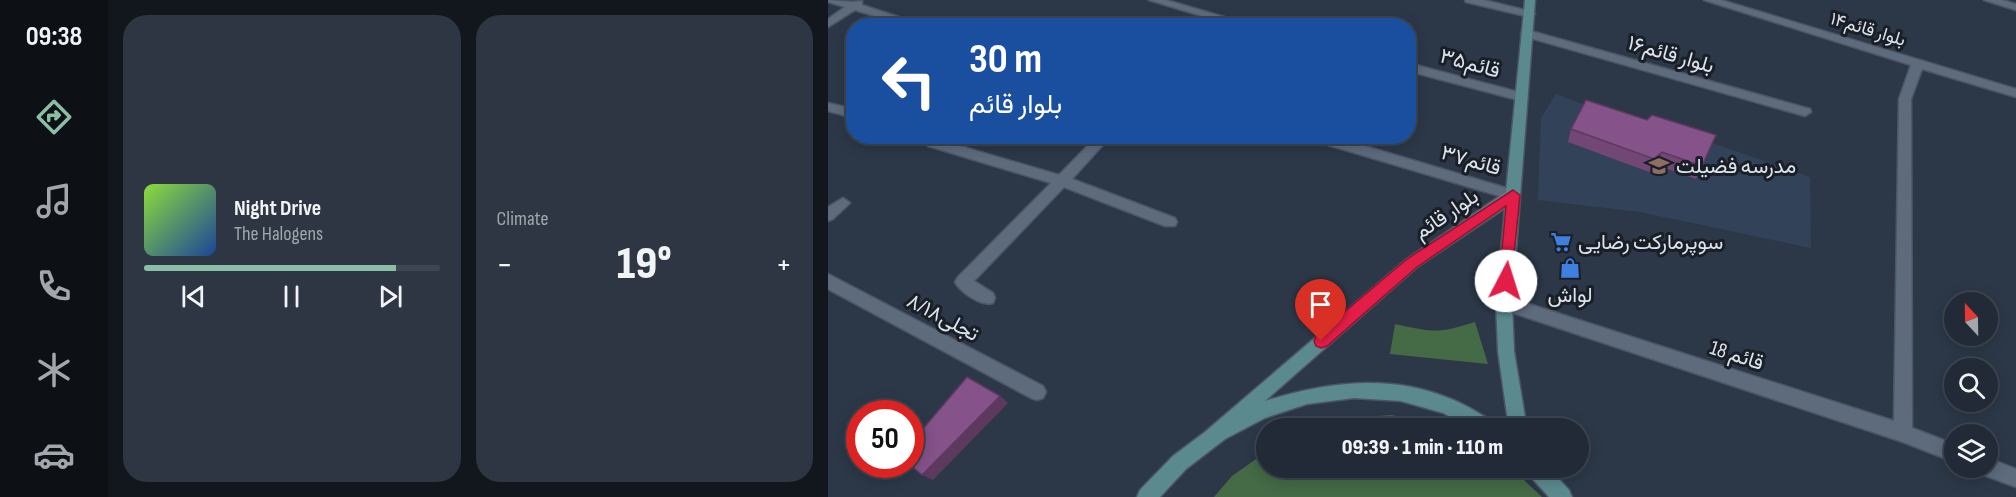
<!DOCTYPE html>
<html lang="en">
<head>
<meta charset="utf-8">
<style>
  body { margin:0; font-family:"Sofia Sans Condensed",Vazirmatn,sans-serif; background:#2d3642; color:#f1f3f6; height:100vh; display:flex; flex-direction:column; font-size:22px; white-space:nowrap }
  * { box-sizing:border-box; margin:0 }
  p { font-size:20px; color:#a2a7ad }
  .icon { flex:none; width:33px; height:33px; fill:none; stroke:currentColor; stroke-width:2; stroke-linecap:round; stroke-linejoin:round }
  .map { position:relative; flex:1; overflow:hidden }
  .side { display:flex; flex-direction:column; gap:15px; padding:15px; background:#12171e; width:720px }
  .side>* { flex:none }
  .top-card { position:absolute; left:18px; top:18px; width:570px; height:126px; border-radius:24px; box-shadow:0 3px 15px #0003,0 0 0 2px #3e4651; background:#1a4fa0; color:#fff; overflow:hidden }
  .needle { width:39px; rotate:338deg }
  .fabs { position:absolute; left:1116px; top:292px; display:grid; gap:12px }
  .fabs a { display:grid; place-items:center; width:54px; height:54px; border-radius:50%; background:#212a36; box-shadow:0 3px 15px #0003,0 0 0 2px #3e4651; font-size:30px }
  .speed { position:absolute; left:18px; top:400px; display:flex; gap:12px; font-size:30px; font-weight:700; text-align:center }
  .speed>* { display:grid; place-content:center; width:78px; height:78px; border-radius:50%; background:#212a36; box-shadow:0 3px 15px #0003,0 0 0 2px #3e4651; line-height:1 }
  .speed .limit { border:9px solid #d22; background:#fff; color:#111 }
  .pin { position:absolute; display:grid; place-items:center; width:51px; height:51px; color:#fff; margin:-62px -26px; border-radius:50% 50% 50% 0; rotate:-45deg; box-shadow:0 0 6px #0007 }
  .pin .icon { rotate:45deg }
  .me { position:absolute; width:66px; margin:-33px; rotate:5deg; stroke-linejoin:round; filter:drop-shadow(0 0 4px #0008) }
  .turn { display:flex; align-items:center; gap:21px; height:126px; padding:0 24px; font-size:27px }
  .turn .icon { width:78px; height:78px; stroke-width:2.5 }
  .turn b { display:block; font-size:42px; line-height:51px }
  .big { font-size:45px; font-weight:800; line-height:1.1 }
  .side .card { flex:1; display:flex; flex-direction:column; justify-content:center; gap:9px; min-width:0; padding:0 21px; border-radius:24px; background:#2d3642 }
  .song { display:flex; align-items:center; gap:18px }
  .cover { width:72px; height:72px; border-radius:9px; background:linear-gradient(135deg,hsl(90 70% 55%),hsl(220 70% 35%)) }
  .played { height:6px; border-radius:3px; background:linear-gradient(90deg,#8abfa5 85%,#3e4651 85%) }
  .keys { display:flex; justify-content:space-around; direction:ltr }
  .heat { display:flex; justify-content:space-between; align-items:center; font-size:33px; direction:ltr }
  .side .tiles { flex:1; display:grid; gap:15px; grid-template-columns:repeat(2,1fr) }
  .trip { position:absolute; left:428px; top:418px; width:333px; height:60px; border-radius:30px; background:#212a36; box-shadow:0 3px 15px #0003,0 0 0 2px #3e4651; font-weight:800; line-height:60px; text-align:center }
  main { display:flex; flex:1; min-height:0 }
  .tabs { display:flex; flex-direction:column; width:108px; justify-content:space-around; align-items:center; background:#0d1116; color:#a2a7ad }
  .tabs .icon { width:42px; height:42px }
  .tabs .selected { color:#8abfa5 }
  .tabs b { font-size:27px; color:#f1f3f6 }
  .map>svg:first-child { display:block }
  .built { fill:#324258 }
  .green { fill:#446a46 }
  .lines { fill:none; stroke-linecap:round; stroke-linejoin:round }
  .minor-casing { stroke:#4c5663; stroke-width:3 }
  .secondary-casing { stroke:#4c5663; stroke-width:3 }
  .minor { fill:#5d6b7d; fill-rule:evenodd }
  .secondary { fill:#5b8a8e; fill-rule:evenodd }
  .wall { fill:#724776 }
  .shaded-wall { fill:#5d3960 }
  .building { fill:#855289; stroke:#5d3960; stroke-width:1.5 }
  .route { fill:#e11d48; stroke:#92132f; stroke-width:1.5 }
  .labels { text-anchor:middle; stroke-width:6; stroke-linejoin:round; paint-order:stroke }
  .far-street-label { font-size:18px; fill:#dbe3ed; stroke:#1a1f27 }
  .street-label { font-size:21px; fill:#dbe3ed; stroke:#1a1f27 }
  .poi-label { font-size:21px; fill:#dbe3ed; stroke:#1a1f27; text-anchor:start }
</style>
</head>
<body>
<main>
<nav class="tabs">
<b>09:38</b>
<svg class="icon selected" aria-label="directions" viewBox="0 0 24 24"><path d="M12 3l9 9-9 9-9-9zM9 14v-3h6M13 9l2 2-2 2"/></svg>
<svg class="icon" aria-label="music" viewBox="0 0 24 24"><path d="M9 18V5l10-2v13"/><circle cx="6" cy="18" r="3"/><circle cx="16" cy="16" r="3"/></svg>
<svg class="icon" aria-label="phone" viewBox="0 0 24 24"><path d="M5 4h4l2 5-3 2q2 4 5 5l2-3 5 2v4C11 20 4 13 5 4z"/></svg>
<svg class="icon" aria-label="climate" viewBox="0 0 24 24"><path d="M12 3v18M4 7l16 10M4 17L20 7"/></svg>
<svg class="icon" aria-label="car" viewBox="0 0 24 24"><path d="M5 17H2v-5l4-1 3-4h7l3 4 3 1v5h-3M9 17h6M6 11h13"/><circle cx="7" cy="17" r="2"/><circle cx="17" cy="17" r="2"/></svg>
</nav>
<section class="side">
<div class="tiles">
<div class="card">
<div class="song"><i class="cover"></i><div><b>Night Drive</b><p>The Halogens</p></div></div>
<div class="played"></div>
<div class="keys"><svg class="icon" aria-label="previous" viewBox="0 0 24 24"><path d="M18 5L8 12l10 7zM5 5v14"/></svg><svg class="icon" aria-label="pause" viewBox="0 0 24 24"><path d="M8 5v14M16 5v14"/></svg><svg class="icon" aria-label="next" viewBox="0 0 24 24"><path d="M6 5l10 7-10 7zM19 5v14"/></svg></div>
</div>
<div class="card"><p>Climate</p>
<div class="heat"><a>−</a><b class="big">19°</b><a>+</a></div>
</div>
</div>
</section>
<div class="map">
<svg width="1188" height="497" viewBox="0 0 1188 497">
  <rect width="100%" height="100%" fill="#2c3848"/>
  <polygon class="built" points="728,94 808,124 812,118 982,177 983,248 812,212 710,200 713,118"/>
  <g class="green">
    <path d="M647,322l13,42 -98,-10 5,-30c37,8 43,10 80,-2z"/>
    <polygon points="563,415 612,424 622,429 483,429 511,419"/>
    <polygon points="438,452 438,468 683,468 714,497 386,497 404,476"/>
  </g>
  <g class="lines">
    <g class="minor-casing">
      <g id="minor">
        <polygon points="0,0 24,2 34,1 34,5 98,26 79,26 27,10 0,27 0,19 17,7 0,2"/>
        <polygon points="321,0 338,0 427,26 407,26"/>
        <polygon points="637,0 656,0 705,12 707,14 701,17 638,2"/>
        <polygon points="876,0 893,0 1188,89 1188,97 1094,69 1083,99 1084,428 1126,444 1126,462 1075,442 670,308 668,303 670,298 676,296 1066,421 1071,99 1083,65"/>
        <polygon points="1156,0 1174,0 1188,4 1188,10"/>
        <polygon points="699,30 982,109 983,112 977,116 695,36 693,34"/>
        <polygon points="580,63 698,94 700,97 694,101 580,71"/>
        <polygon points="0,103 26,109 26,118 0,111"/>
        <path d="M269,136h14l-39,43 103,39 2,4 -2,4h-10l-101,-39 -90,94 19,12 2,5 -2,5c-11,4 -33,-11 -38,-21l3,-5 93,-94 -123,-37 -2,-3 2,-3 5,-2 126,37z"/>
        <polygon points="479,136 503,136 685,190 692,195 685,200 480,139"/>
        <polygon points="15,198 22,203 5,219 0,221 0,207"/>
        <polygon points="0,274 215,386 218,392 215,398 209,400 203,398 0,289"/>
        <polygon points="1160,458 1188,469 1188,487 1153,474 1151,468 1160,468"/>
      </g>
    </g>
    <g class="secondary-casing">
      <g id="secondary">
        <path d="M697,0h10l-23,303 2,48 13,78h-18l-11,-78 -2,-48 9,-95 -88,59 -152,134c61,-19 125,-28 186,-2 16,6 30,16 45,24l3,6h-26l-30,-16 -42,-12 -47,-3 -47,6 -42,14 -40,21 -39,30 -26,28h-23l3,-7 33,-34 32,-24 202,-173 99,-67z"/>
        <polygon points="699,468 721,468 741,490 744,497 721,497 701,475"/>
      </g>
    </g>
    <use href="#minor" class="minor"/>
    <use href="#secondary" class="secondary"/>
  </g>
  <polygon class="wall" points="758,100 874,166 868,179 828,165 821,172 740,142 743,129"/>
  <g class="shaded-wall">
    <polygon points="834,152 828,165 821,172 826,159"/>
    <polygon points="172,396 180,403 105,480 94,475"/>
  </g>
  <g class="building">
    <polygon points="758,100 819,120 824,115 888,135 874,166 834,152 826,159 743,129"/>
    <polygon points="139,377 172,396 94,475 82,465 82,444"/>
  </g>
  <polygon class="route" points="685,190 692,195 683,285 673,285 671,281 678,206 589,267 499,346 493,348 488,346 486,341 488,336 579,259"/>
  <defs>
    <g id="school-bare" transform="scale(1.62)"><path d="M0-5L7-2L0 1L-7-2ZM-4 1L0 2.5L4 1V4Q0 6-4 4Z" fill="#8d6e63" stroke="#1a1f27" stroke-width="2.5" paint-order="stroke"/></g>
    <g id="supermarket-bare" transform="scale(1.62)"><path d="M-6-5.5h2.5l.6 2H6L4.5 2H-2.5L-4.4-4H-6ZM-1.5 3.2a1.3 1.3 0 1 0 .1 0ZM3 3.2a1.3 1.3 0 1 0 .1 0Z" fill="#3f7fe0" stroke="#1a1f27" stroke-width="2.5" paint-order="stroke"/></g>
    <g id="shop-bare" transform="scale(1.62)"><path d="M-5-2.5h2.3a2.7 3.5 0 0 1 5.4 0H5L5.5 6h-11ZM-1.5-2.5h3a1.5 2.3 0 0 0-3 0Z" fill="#3f7fe0" stroke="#1a1f27" stroke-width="2.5" paint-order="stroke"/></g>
  </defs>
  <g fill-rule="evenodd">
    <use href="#school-bare" x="831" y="166"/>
    <use href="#supermarket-bare" x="733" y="242"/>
    <use href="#shop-bare" x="742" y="268"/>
  </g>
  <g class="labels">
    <g class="far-street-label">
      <text transform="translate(1040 29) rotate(17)" y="6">بلوار قائم۱۴</text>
    </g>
    <g class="street-label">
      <text transform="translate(843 54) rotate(16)" y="7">بلوار قائم۱۶</text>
      <text transform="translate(642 63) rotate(15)" y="7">قائم۳۵</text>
      <text transform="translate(643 160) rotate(16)" y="7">قائم۳۷</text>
      <text transform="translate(618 214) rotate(-34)" y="7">بلوار قائم</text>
      <text transform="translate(115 317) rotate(28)" y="7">تجلی۸/۱۸</text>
      <text transform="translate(909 355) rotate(18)" y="7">18 قائم</text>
    </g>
    <g class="poi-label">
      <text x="848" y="173">مدرسه فضیلت</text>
      <text x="750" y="249">سوپرمارکت رضایی</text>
      <text x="742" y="302" text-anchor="middle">لواش</text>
    </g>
  </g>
</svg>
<div class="fabs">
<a><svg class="needle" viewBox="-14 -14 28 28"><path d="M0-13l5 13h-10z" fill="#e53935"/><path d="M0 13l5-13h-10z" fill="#a2a7ad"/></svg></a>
<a><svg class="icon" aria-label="search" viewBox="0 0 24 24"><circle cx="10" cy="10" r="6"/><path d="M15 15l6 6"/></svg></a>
<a><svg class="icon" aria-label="layers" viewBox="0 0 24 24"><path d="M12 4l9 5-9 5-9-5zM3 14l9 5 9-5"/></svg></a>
</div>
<div class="speed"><div class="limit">50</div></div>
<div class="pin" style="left:493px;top:341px;background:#d93025"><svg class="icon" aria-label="arrive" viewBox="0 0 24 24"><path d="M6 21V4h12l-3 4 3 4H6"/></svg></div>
<svg class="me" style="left:678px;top:281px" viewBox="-20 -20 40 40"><circle r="19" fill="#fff"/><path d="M0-13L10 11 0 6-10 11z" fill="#e11d48"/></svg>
<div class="trip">09:39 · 1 min · 110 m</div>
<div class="top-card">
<div class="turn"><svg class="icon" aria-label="left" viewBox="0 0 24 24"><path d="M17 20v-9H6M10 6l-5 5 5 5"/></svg><div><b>30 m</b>بلوار قائم</div></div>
</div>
</div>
</main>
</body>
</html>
